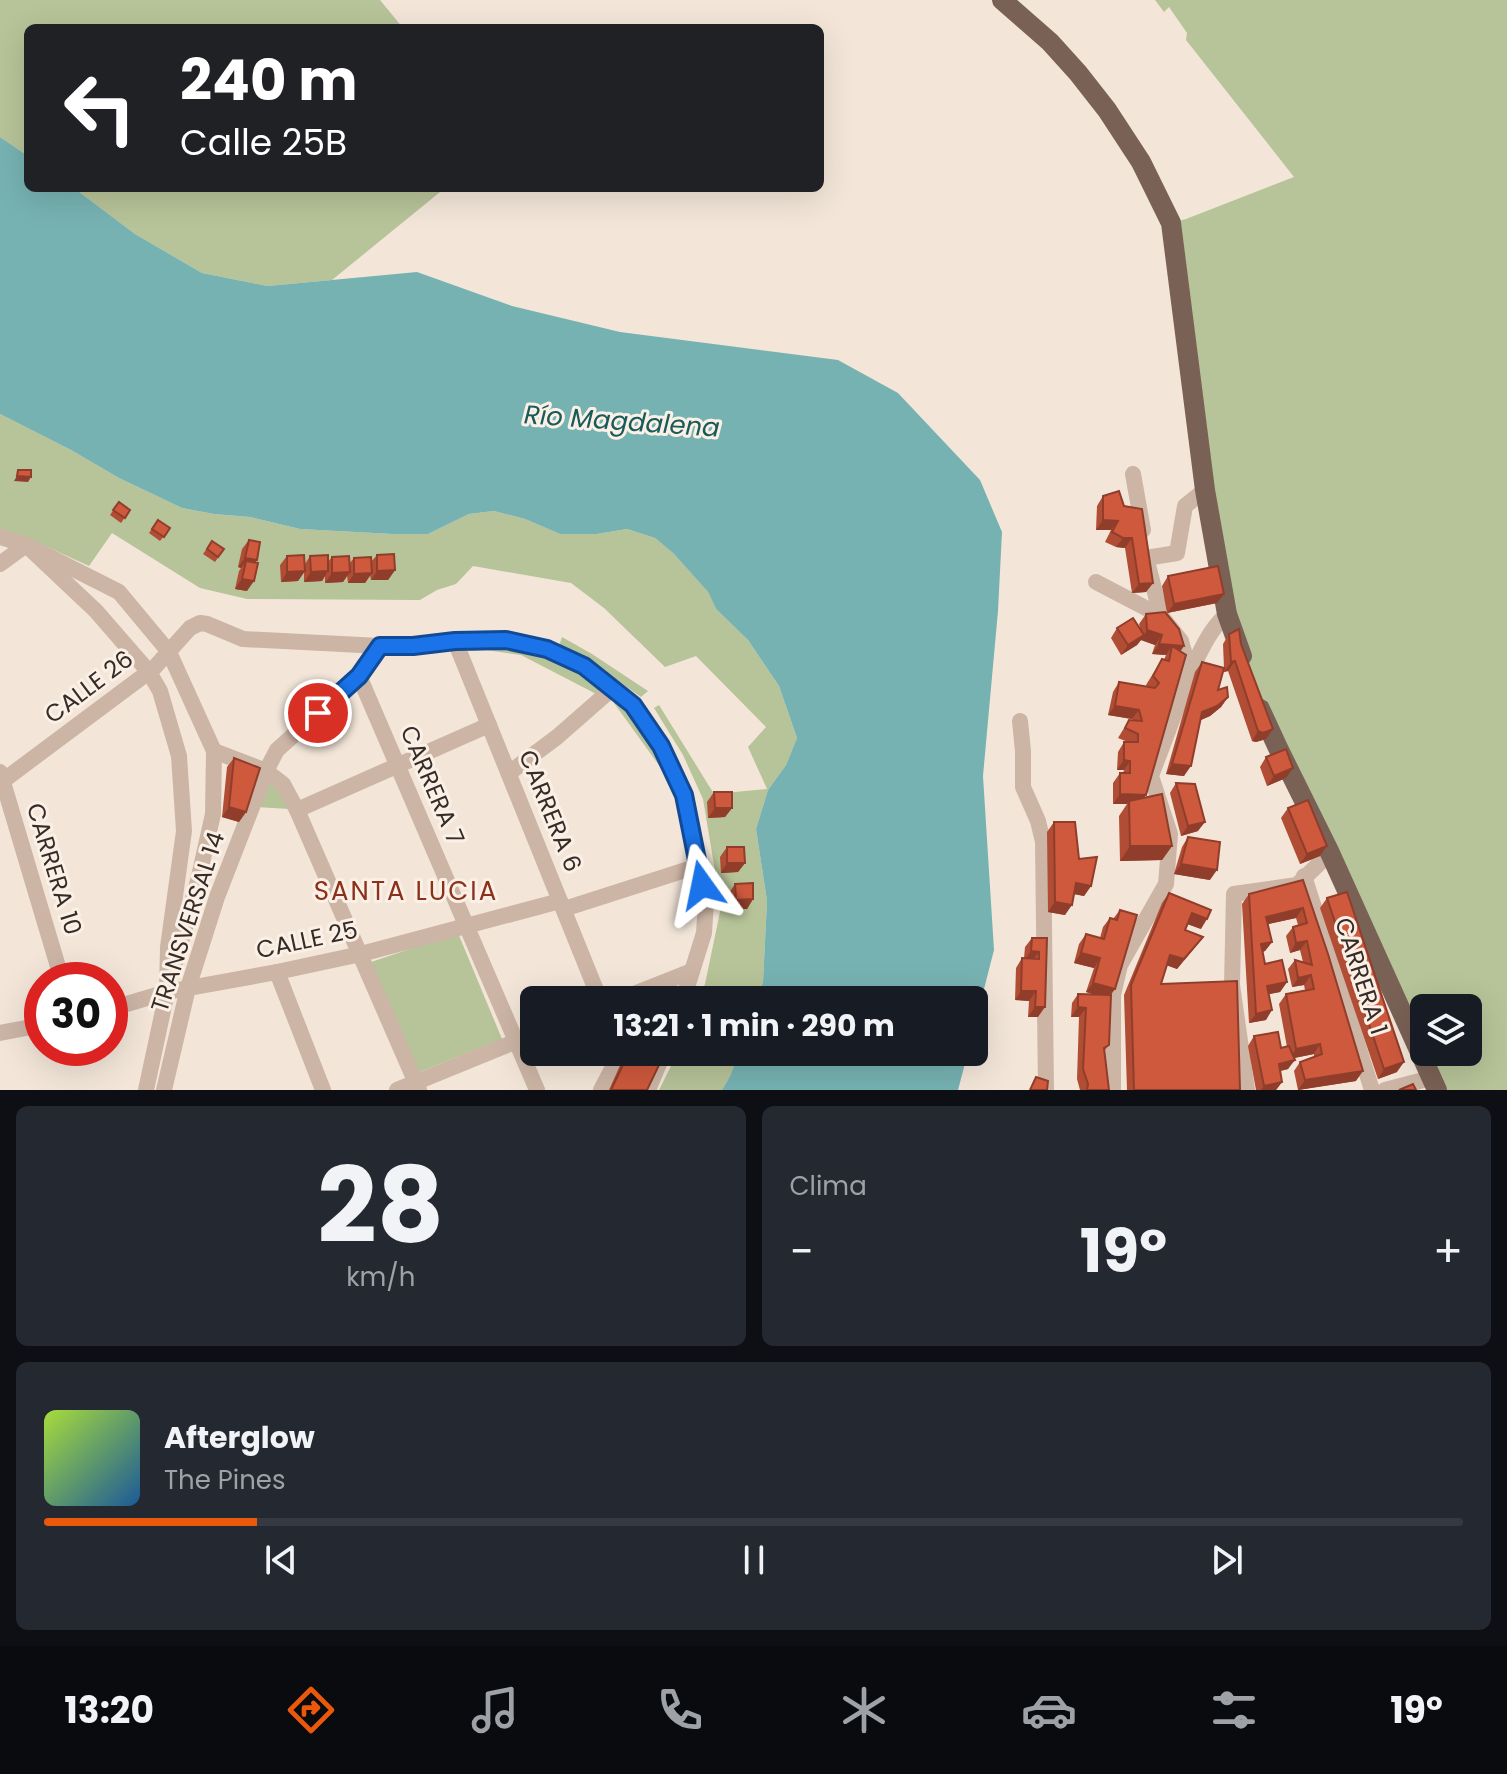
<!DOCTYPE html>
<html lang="es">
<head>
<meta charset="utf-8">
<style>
  body { margin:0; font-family:Poppins,sans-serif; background:#242831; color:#f1f3f6; height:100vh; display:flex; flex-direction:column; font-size:30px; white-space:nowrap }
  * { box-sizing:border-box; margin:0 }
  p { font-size:26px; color:#9ea1a6 }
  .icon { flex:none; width:44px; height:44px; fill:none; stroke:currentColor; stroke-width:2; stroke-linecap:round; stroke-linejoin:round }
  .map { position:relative; height:1090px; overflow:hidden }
  .details { display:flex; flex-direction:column; gap:16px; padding:16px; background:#0d0f14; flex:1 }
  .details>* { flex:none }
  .hud { position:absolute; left:24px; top:24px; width:800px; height:168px; border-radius:12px; box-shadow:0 8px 32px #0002; background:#202124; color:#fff; overflow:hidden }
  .controls { position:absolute; left:1410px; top:994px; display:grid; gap:16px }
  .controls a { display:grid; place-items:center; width:72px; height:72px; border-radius:12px; background:#171b24; box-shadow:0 8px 32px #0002; font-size:40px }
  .speed { position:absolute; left:24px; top:962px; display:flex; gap:16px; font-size:40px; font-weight:700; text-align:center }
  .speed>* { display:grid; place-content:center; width:104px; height:104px; border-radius:50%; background:#171b24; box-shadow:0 8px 32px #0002; line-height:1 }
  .speed .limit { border:12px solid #d22; background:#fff; color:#111 }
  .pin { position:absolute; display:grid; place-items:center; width:68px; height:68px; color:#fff; margin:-34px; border:4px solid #fff; border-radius:50%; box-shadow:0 2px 8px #0007 }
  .me { position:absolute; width:88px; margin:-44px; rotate:348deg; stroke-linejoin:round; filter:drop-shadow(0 0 6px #0008) }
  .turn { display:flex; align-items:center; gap:28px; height:168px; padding:0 24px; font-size:36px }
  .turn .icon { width:104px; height:104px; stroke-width:2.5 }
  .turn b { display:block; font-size:56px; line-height:68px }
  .big { font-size:60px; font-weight:700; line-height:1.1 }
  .details .card { flex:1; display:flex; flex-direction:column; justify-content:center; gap:12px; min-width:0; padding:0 28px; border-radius:12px; background:#242831 }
  .details .dial { align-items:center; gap:0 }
  .dial b { font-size:104px; line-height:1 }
  .song { display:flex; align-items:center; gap:24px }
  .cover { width:96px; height:96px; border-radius:12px; background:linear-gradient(135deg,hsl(80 70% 55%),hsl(210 70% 35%)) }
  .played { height:8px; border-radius:4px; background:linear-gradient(90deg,#ea580c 15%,#363941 15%) }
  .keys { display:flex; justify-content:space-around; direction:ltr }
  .heat { display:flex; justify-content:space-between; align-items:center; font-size:44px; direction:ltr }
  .details .tiles { flex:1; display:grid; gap:16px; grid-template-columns:1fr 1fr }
  .card:last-child { grid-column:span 2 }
  .trip { position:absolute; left:520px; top:986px; width:468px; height:80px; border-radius:12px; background:#171b24; box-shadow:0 8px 32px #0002; font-weight:700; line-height:80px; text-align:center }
  .tab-bar { display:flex; height:128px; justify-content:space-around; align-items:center; background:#090b0e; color:#9ea1a6 }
  .tab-bar .icon { width:56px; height:56px }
  .tab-bar .active { color:#ea580c }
  .tab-bar b { font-size:36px; color:#f1f3f6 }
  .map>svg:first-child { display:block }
  .green { fill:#b7c398; fill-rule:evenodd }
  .water { fill:#77b2b2 }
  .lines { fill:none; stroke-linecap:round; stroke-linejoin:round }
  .street { stroke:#ccb5a5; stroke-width:16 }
  .primary { stroke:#7a6156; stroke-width:20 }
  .wall { fill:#b14d34 }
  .shaded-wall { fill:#903e2b }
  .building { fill:#ce593d; stroke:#903e2b; stroke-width:2 }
  .route-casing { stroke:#114b97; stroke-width:20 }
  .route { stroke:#1a73e8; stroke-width:14 }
  .labels { text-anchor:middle; stroke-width:6; stroke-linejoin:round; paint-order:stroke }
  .street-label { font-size:24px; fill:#372b27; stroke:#faf0e6 }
  .water-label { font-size:26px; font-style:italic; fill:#195a5b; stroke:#faf0e6 }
  .neighbourhood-label { font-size:26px; letter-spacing:2px; fill:#8b301a; stroke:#faf0e6 }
</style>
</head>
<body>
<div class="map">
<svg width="1507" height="1090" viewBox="0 0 1507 1090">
  <rect width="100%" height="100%" fill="#f3e6d9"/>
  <g class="green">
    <polygon points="0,0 380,0 403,28 28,28 28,156 0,137"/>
    <path d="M1155,0h352v1090h-70l-197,-438 -69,-429 15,-4 108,-42 -108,-137 1,-7 -18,-26 -5,5zM1424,1008h44v44h-44z"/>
    <polygon points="74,188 445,188 332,280 268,286 202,273 135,234"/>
    <polygon points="0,414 71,450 119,478 182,508 214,514 250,517 300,529 392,534 428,534 469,514 494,511 525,519 560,534 597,534 627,529 655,538 674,554 708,592 716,609 748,640 779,686 797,738 786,765 768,790 756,829 767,901 763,982 757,1000 699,1000 705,984 721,907 703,799 683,755 654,708 659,705 714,794 767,789 748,747 766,727 696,656 665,667 604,608 571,583 473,566 456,584 437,590 420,600 247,599 200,588 112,533 89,566 43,545 0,529"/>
    <polygon points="562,637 592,654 648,691 641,697 581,655 559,646"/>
    <polygon points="467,644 507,645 547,656 610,689 602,697 521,655 486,650 469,651"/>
    <polygon points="622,695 679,793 614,703"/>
    <polygon points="265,784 272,784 281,788 289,809 256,807"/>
    <polygon points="458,933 502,1039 417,1073 371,962"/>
    <polygon points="678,1052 739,1052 730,1076 722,1090 659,1090"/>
  </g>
  <g class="water">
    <polygon points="0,137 28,156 28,188 74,188 135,234 202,273 268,286 417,272 512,306 620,332 838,360 898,393 980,480 1002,532 998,611 983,776 994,950 974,1028 974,1000 757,1000 763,982 767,901 756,829 768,790 786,765 797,738 779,686 748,640 716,609 708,592 674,554 655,538 627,529 597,534 560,534 525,519 494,511 469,514 428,534 392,534 300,529 250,517 214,514 182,508 119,478 71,450 0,414"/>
    <polygon points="739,1052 968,1052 958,1090 722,1090 730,1076"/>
  </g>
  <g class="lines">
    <g class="street">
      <polyline points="1133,474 1143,530"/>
      <polyline points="0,537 26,545 96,611 149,672 160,691 179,756 184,831 168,947 167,992 146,1090"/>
      <polyline points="1146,558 1177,553 1185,506 1205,490"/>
      <polyline points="0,564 26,545 119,592 169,652 214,751 213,814 198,881 174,967"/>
      <polyline points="1096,582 1161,616"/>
      <polyline points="455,641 600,1000"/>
      <path d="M1190,673c10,-21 19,-43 37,-59"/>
      <polyline points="359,676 537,1090"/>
      <polyline points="1020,721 1023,751 1023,787 1038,821 1043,842 1046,1090"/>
      <polyline points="214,751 266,771 283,784 297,810 419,1090"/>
      <polyline points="0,772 62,980"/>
      <polyline points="509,773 557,737 613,688"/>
      <polyline points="0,783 154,668 190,628 200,623 207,624 243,639 380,646 413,646 455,641 506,640 547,649 584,666 633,705 661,746 684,795 706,903 704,933 683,1000"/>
      <polyline points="297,810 489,725"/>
      <polyline points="1304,876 1372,1090"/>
      <polyline points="564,909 698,866"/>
      <polyline points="277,972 323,1090"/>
      <polyline points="619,1000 692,971"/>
      <polyline points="110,1009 167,992 277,972 361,954 560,901"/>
      <polyline points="0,1033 42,1025"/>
      <polyline points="164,1090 188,988 217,897 266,771 277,750 359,676 380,646"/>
      <polyline points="397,1090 534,1034"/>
      <polyline points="601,1090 621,1052"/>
      <polyline points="648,1090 664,1052"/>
      <polyline points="1113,1090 1113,995 1120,965 1166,884 1170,834 1151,776 1190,673 1181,641 1161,616 1148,565"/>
      <polyline points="1247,1090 1232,985 1234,894 1297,885 1330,853"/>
      <polyline points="1385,1090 1431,1078"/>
    </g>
    <g class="primary">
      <polyline points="1002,0 1050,42 1078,73 1107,110 1141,162 1171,223 1205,490 1227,614 1242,656"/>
      <polyline points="1260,709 1278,748 1330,853 1437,1090"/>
    </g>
  </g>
  <g class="wall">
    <polygon points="1119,491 1153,583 1146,592 1132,593 1125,548 1116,547 1105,542 1111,530 1096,530 1097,506 1103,496"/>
    <polygon points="119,502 130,510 121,523 110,515"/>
    <polygon points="158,520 170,528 160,541 149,533"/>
    <polygon points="249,540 257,560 255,563 247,591 235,589 239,571 241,568 238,567 242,549"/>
    <polygon points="212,541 224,549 215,562 203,554"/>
    <polygon points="377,555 395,570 388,580 371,580 370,575 365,583 348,583 347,575 343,582 325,583 325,576 322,581 304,582 304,572 298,581 281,582 280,565 287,556 305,564 310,556 328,562 332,557 349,564 354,558 371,562"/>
    <polygon points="1168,576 1217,603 1167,613 1162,586"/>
    <polygon points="1146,614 1184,646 1180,651 1146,795 1144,798 1172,846 1162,860 1120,861 1119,816 1127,804 1113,804 1113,783 1120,773 1123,773 1124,770 1117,770 1118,752 1124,742 1128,742 1118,738 1129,720 1133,720 1132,719 1108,715 1113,692 1119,682 1147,687 1146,685 1162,659 1164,660 1166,655 1152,654 1155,645 1141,640 1137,645 1121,655 1111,638 1117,628 1140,628 1139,624"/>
    <polygon points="1229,634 1241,644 1273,729 1266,739 1256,742 1252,741 1228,671 1224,672 1224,669 1218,690 1228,697 1221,707 1210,716 1201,720 1184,776 1166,774 1195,672 1202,662 1224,668 1223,644"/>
    <polygon points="1266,757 1286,778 1267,786 1260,767"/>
    <polygon points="234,758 246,812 239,822 222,817 227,767"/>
    <polygon points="1176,783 1198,831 1181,836 1170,793"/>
    <polygon points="714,792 732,808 725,817 708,818 707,802"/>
    <polygon points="1288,808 1320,856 1300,864 1281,818"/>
    <polygon points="1054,822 1079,859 1091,886 1084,896 1074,894 1065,915 1048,912 1047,832"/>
    <polygon points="1188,837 1210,880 1174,874 1182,847"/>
    <polygon points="727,847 745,863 738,872 721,873 720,857"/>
    <polygon points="1303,880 1356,1081 1298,1090 1294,1071 1300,1062 1314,1057 1314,1054 1294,1058 1288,1069 1280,1071 1282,1082 1276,1090 1256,1090 1248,1046 1254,1036 1281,1048 1287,1047 1279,1004 1286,994 1305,990 1304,985 1292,987 1288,969 1295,960 1303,962 1300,950 1290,953 1286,936 1293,927 1298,925 1296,918 1268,924 1272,942 1265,951 1263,952 1265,964 1287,982 1280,992 1269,994 1266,1020 1249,1023 1242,904 1249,894"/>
    <polygon points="735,884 753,899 747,909 729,909 729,893"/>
    <polygon points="1169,893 1201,929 1187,924 1185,930 1203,937 1177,969 1167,965 1161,984 1240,1090 1127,1090 1124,995 1162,903"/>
    <polygon points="1327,898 1397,1072 1378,1079 1320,908"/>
    <polygon points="1120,910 1111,995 1109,1045 1104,1051 1109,1090 1080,1090 1077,1079 1079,1017 1071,1017 1072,1003 1078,994 1093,994 1086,992 1094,968 1074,963 1079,944 1086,934 1100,938 1103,927 1110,918 1113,919"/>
    <polygon points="1032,938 1047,938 1038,1017 1028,1017 1029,1001 1015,1000 1016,968 1022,958 1024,958 1025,947"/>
    <polygon points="628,1052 647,1090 609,1090 622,1061"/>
  </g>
  <g class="shaded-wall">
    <polygon points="17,476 31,477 28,482 14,481"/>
    <polygon points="1103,520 1118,521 1111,530 1096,530"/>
    <polygon points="1123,538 1132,538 1125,548 1116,547"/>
    <polygon points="245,558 257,560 250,570 246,561 241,568 238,567"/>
    <polygon points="395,570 388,580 371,580 377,571"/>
    <polygon points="305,571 298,581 281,582 287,572"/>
    <polygon points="328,571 322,581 304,582 311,572"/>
    <polygon points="350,572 343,582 325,583 332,573"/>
    <polygon points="372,573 365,583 348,583 354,574"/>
    <polygon points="242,579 254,581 247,591 235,589"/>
    <polygon points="1153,583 1146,592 1132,593 1139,584"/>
    <polygon points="1224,594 1217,603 1167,613 1174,604"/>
    <polygon points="1147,630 1162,635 1155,645 1141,640 1137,645 1121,655 1128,645 1144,635"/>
    <polygon points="1159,644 1184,646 1177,656 1172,646 1166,655 1152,654"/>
    <polygon points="1235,661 1228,671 1224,672 1231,662"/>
    <polygon points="1228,697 1221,707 1210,716 1196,722 1202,712"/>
    <polygon points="1115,706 1139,710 1132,719 1108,715"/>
    <polygon points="1273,729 1266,739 1256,742 1252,741 1258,731"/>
    <polygon points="1124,760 1130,761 1124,770 1117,770"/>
    <polygon points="1172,764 1191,766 1184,776 1166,774"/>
    <polygon points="1293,768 1286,778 1267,786 1274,776"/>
    <polygon points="1120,794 1146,795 1140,804 1129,801 1127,804 1113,804"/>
    <polygon points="229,807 246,812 239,822 222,817"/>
    <polygon points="715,808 732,808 725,817 708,818"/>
    <polygon points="1205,822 1198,831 1181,836 1188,826"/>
    <polygon points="1130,846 1172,846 1162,860 1120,861"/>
    <polygon points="1327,846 1320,856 1300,864 1307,854"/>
    <polygon points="727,863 745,863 738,872 721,873"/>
    <polygon points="1181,864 1217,870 1210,880 1174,874"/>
    <polygon points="1076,883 1091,886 1084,896 1069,893"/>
    <polygon points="753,899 747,909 729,909 736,900"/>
    <polygon points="1055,902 1072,905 1065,915 1048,912"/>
    <polygon points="1303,908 1296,918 1260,926 1266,917"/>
    <polygon points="1192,913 1207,919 1201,929 1185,923"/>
    <polygon points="1203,937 1177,969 1163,964 1170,955"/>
    <polygon points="1307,941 1300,950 1290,953 1296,943"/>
    <polygon points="1272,942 1265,951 1254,954 1261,944"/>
    <polygon points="1031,951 1039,952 1032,961 1024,961"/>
    <polygon points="1081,953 1100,958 1094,968 1074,963"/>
    <polygon points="1311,975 1304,985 1292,987 1298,978"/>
    <polygon points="1287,982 1280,992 1260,996 1267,986"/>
    <polygon points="1093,983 1115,989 1108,999 1086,992"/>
    <polygon points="1021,991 1036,991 1029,1001 1015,1000"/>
    <polygon points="1035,1007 1045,1007 1038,1017 1028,1017"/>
    <polygon points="1078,1007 1086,1008 1079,1017 1071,1017"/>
    <polygon points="1272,1010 1266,1020 1249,1023 1256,1014"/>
    <polygon points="1320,1044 1314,1054 1289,1059 1296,1049"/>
    <polygon points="1295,1060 1288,1069 1272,1073 1279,1064"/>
    <polygon points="1404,1062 1397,1072 1378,1079 1384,1069"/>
    <polygon points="1363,1071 1356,1081 1298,1090 1305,1080"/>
    <polygon points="1282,1082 1276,1090 1261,1090 1264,1086"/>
  </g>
  <g class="building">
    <polygon points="18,470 31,470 31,477 17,476"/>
    <polygon points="1119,491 1124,506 1142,509 1153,583 1139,584 1132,538 1123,538 1112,532 1118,521 1103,520 1103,496"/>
    <polygon points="119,502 130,510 125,518 113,510"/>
    <polygon points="158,520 170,528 164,537 152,529"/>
    <polygon points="249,540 260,542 257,560 245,558"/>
    <polygon points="212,541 224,549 218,557 207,549"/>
    <polygon points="394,554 395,570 377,571 377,555"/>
    <polygon points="304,555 305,571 287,572 287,556"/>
    <polygon points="328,555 328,571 311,572 310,556"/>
    <polygon points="349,556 350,572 332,573 332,557"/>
    <polygon points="371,557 372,573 354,574 354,558"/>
    <polygon points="246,561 258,563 254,581 242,579"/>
    <polygon points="1218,566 1224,594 1174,604 1168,576"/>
    <polygon points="1165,612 1179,629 1184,646 1159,644 1162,635 1147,630 1146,614"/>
    <polygon points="1133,618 1144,635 1128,645 1117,628"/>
    <polygon points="1239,629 1241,644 1273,729 1263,733 1258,731 1235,661 1231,662 1229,634"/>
    <polygon points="1172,646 1186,655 1146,795 1120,794 1120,773 1130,773 1130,761 1124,760 1124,742 1138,742 1138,734 1125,728 1129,720 1142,721 1139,710 1115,706 1119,682 1155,688 1159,683 1153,676 1162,659 1169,661"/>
    <polygon points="1202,662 1224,668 1218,690 1227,687 1228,697 1217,706 1202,712 1191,766 1172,764"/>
    <polygon points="1286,749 1293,768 1274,776 1266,757"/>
    <polygon points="234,758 260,768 246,812 229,807"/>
    <polygon points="1176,783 1195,784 1205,822 1188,826"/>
    <polygon points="714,792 732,792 732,808 715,808"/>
    <polygon points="1162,794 1172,846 1130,846 1129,801"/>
    <polygon points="1308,800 1327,846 1307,854 1288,808"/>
    <polygon points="1054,822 1075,822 1079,859 1097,857 1091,886 1076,883 1072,905 1055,902"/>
    <polygon points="1188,837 1220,842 1217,870 1181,864"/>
    <polygon points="727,847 744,847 745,863 727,863"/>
    <polygon points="1303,880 1328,954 1363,1071 1305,1080 1300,1062 1322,1054 1320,1044 1296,1049 1286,994 1314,989 1311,975 1298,978 1295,960 1312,965 1307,941 1296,943 1293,927 1307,923 1303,908 1266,917 1272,942 1261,944 1265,964 1282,960 1287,982 1267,986 1272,1010 1256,1014 1249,894"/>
    <polygon points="753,883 753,899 736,900 735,884"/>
    <polygon points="1347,892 1404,1062 1384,1069 1327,898"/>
    <polygon points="1169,893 1211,910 1207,919 1192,913 1185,930 1203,937 1184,959 1170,955 1161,984 1237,981 1240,1090 1134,1090 1131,985"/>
    <polygon points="1120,910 1137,915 1115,989 1093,983 1100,958 1081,953 1086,934 1104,939 1110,918 1117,920"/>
    <polygon points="1032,938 1047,938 1045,1007 1035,1007 1036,991 1021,991 1022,958 1039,959 1039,952 1031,951"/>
    <polygon points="712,989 724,993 722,1000 709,1000"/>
    <polygon points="1078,994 1111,995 1109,1045 1104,1048 1109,1090 1087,1090 1088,1084 1083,1069 1086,1008 1078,1007"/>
    <polygon points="1278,1032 1281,1048 1289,1046 1295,1060 1279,1064 1282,1082 1264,1086 1254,1036"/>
    <polygon points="629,1052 659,1065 647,1090 611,1090"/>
    <polygon points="1036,1077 1048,1081 1047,1090 1030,1090"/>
    <polygon points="1413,1084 1416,1090 1399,1090"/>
  </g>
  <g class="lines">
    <g class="route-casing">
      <polyline id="route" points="318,713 359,676 380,646 413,646 455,641 506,640 547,649 584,666 633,705 661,746 684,795 702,885"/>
    </g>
    <use href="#route" class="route"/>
  </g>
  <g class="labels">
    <g class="street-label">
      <text transform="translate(89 687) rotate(-37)" y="8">CALLE 26</text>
      <text transform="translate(432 785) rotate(67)" y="8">CARRERA 7</text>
      <text transform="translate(550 811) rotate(68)" y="8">CARRERA 6</text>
      <text transform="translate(54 869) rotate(73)" y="8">CARRERA 10</text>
      <text transform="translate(188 922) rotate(-72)" y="8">TRANSVERSAL 14</text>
      <text transform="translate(307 940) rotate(-12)" y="8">CALLE 25</text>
      <text transform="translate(1361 976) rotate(72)" y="8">CARRERA 1</text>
    </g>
    <g class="water-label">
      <text transform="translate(622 421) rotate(4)" y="9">Río Magdalena</text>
    </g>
    <g class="neighbourhood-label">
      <text x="406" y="900">SANTA LUCIA</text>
    </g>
  </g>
</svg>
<div class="controls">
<a><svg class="icon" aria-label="layers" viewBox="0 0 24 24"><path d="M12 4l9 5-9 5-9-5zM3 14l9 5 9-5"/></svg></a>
</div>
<div class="speed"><div class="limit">30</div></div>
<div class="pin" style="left:318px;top:713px;background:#d93025"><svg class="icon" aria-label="arrive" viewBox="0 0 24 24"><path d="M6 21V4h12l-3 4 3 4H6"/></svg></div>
<svg class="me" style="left:702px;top:885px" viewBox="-20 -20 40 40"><path d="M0-17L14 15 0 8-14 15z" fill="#1a73e8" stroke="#fff" stroke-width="4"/></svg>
<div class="trip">13:21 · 1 min · 290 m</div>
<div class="hud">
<div class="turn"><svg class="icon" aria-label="left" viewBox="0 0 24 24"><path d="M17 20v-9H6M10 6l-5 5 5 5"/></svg><div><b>240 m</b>Calle 25B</div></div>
</div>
</div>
<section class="details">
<div class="tiles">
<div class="card dial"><b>28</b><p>km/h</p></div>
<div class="card"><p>Clima</p>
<div class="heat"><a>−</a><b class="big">19°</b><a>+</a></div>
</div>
<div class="card">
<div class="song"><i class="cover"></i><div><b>Afterglow</b><p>The Pines</p></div></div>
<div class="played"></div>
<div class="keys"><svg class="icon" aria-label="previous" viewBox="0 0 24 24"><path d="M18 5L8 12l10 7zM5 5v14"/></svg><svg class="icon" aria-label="pause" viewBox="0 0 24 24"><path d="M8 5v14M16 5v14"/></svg><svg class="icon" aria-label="next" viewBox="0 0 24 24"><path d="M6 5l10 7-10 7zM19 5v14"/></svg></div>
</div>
</div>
</section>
<nav class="tab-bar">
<b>13:20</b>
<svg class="icon active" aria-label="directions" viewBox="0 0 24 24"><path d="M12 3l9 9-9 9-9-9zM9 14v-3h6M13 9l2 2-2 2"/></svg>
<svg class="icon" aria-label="music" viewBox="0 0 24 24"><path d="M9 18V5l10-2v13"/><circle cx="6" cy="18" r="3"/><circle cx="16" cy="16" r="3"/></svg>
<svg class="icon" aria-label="phone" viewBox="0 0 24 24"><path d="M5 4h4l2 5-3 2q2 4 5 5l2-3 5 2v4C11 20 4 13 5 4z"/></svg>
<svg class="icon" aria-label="climate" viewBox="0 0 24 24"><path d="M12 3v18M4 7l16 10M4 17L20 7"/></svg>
<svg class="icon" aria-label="car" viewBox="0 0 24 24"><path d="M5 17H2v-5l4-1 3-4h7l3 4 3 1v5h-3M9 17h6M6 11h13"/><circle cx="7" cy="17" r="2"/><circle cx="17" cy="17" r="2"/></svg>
<svg class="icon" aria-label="filters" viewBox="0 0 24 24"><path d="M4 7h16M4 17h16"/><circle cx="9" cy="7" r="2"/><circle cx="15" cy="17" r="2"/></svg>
<b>19°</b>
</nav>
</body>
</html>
